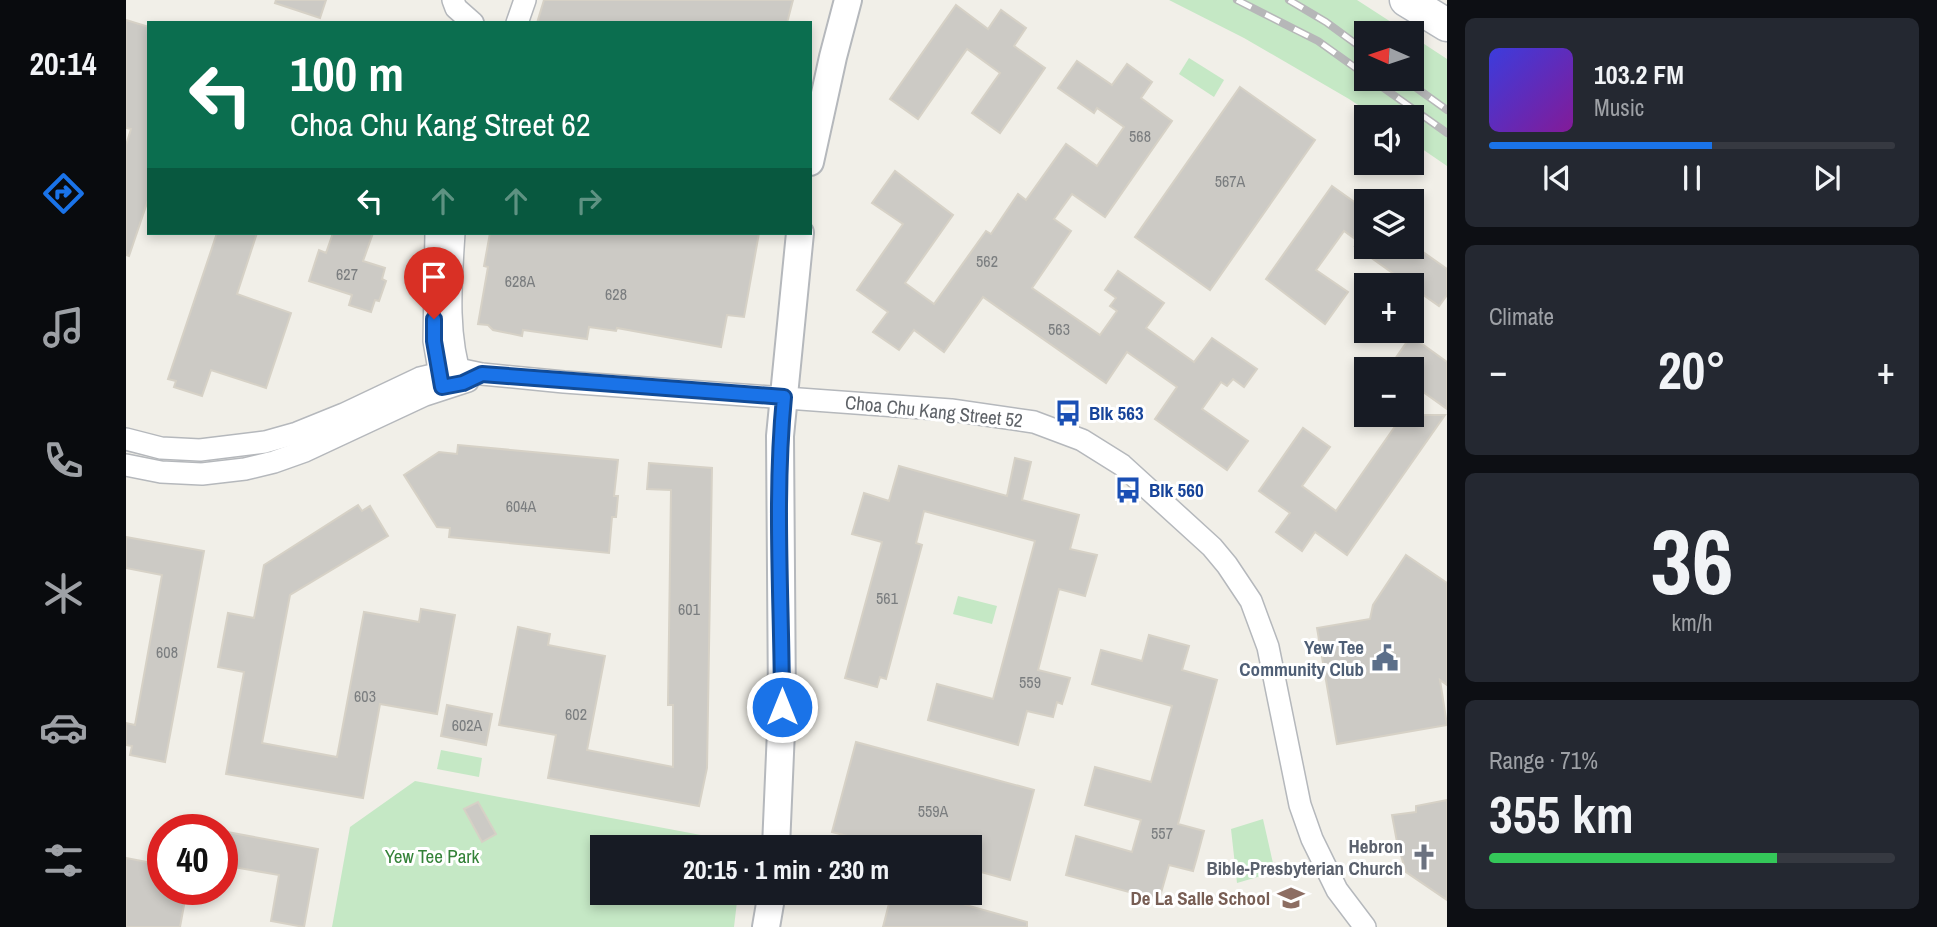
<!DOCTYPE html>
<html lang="en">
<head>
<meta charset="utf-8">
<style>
  body { margin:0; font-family:"Archivo Narrow",sans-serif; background:#242831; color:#f1f3f6; height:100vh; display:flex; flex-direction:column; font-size:26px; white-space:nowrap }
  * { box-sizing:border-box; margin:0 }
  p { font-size:23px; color:#9ea1a6 }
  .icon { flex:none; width:38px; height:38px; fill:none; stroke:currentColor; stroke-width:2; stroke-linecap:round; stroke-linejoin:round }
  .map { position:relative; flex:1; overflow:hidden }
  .sheet { display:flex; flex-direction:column; gap:18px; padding:18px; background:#0d0f14; width:490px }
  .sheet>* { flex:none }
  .hud { position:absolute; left:21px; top:21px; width:665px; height:214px; border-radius:0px; box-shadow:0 4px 10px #0003; background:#0b6e4f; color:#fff; overflow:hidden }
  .needle { width:46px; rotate:273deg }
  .tools { position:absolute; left:1228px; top:21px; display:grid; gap:14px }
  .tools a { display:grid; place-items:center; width:70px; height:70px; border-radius:0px; background:#171b24; box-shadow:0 4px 10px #0003; font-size:35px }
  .speed { position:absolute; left:21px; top:814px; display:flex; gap:14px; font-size:35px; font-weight:700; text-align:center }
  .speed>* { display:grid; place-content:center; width:91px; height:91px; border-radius:50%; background:#171b24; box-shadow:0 4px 10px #0003; line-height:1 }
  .speed .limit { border:10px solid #d22; background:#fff; color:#111 }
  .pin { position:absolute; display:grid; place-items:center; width:60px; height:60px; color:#fff; margin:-72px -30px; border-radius:50% 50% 50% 0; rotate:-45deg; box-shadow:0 0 7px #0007 }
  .pin .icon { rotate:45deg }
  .me { position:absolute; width:77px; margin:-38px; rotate:0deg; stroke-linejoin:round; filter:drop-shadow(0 0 5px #0008) }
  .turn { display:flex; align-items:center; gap:24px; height:147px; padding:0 28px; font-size:32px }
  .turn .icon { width:91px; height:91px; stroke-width:2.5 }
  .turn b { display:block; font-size:49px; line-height:60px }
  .lanes { display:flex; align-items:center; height:66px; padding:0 28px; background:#0003; justify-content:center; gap:35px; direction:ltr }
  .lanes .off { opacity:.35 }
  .big { font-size:52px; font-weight:700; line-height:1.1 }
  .sheet .widget { flex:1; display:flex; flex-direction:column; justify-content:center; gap:10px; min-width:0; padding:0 24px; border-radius:10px; background:#242831 }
  .sheet .dial { align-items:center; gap:0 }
  .dial b { font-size:91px; line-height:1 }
  .song { display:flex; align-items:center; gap:21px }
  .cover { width:84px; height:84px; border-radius:10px; background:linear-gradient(135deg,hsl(240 70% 55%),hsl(290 70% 35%)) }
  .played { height:7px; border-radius:4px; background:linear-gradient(90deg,#1a73e8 55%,#363941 55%) }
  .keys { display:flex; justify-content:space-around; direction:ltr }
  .heat { display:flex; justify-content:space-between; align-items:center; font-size:38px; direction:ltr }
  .charge { height:10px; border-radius:5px; background:linear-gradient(90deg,#34c759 71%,#363941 0) }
  .trip { position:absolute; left:464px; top:835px; width:392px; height:70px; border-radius:0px; background:#171b24; box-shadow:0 4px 10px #0003; font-weight:700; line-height:70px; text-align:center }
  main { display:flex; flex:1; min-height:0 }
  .tab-bar { display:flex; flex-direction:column; width:126px; justify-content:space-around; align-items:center; background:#090b0e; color:#9ea1a6 }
  .tab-bar .icon { width:49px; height:49px }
  .tab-bar .on { color:#1a73e8 }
  .tab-bar b { font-size:32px; color:#f1f3f6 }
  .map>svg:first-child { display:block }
  .green { fill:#c5e8c5 }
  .building { fill:#cccac5; stroke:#d6d1c6; stroke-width:2 }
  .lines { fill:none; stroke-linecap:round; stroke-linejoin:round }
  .minor-casing { stroke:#b5b8bc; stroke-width:24 }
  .tertiary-casing { stroke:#b5b8bc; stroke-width:30 }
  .secondary-casing { stroke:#b6babf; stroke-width:35 }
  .minor { stroke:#fff; stroke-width:21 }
  .tertiary { stroke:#fff; stroke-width:26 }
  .secondary { stroke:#fff; stroke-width:32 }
  .rail-casing { stroke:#b6b7b8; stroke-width:8 }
  .rail { stroke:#fff; stroke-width:5; stroke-dasharray:16; stroke-linecap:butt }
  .route-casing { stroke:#114b97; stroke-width:18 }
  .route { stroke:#1a73e8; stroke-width:12 }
  .labels { text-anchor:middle; stroke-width:6; stroke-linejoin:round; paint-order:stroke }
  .number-label { font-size:16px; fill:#7a7d7f }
  .street-label { font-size:19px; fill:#5f6368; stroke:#fff }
  .transit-label { font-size:19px; font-weight:bold; fill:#164399; stroke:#fff; text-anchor:start }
  .service-label { font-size:19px; font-weight:bold; fill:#4e5e75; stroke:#fff; text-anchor:end }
  .worship-label { font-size:19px; font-weight:bold; fill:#5b616d; stroke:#fff; text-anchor:end }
  .park-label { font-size:19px; fill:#348238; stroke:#fff }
  .education-label { font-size:19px; font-weight:bold; fill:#785e54; stroke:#fff; text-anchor:end }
</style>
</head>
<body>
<main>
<nav class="tab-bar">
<b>20:14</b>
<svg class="icon on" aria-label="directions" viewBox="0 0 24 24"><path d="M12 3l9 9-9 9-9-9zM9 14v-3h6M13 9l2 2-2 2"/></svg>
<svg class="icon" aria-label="music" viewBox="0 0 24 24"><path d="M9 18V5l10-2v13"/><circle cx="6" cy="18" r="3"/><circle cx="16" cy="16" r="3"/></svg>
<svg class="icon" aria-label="phone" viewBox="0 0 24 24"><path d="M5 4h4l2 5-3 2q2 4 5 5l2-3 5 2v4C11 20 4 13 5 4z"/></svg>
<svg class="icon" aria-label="climate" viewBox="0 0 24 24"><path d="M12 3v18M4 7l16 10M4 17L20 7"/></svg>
<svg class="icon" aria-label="car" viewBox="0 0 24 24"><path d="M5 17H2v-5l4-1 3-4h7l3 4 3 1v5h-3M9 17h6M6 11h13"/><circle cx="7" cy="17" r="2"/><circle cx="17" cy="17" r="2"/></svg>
<svg class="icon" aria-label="filters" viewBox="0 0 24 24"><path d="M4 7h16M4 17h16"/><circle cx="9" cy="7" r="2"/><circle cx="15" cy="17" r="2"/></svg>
</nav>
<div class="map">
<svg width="1321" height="927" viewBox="0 0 1321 927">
  <rect width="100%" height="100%" fill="#f1efe8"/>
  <g class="green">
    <polygon points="1043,0 1231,0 1282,33 1241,33 1241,79 1286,79 1286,36 1321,59 1321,166 1286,142 1286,117 1250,117 1223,99 1118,38"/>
    <polygon points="1063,58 1098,80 1088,97 1053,74"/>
    <polygon points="832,596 871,606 866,624 827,614"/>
    <polygon points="315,750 356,758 353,777 311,769"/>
    <polygon points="289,781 617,843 617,847 476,847 476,892 612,893 608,927 206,927 224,827"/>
    <polygon points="1137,819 1149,872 1111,883 1105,829"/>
  </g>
  <g class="building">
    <polygon points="150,0 200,0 194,18 149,3"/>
    <polygon points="418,0 667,0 661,23 411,23"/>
    <polygon points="830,5 862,29 875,10 900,28 888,46 919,68 874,133 846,113 874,73 841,49 792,119 764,99"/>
    <polygon points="0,20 23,27 23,197 3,256 0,255 0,145 5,129 0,128"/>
    <polygon points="951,61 986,85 1001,64 1026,82 1015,98 1046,121 979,217 946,194 928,219 945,231 906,288 974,335 991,311 984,306 990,298 979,290 992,271 1038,303 1020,328 1068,362 1086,338 1131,369 1118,387 1107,379 1101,386 1095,382 1076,409 1122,441 1101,470 1029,419 1051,387 1001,352 980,383 857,297 818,352 788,330 773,350 747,332 762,312 731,290 777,224 746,203 769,171 827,215 779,283 808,304 860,231 865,234 892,194 900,200 940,144 971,166 998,127 971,108 968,113 932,88"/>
    <polygon points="1114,87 1189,140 1084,290 1009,237"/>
    <polygon points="1206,186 1241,211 1241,247 1290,247 1321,269 1321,295 1313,306 1230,247 1240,247 1218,231 1190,270 1222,292 1199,324 1140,279"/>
    <polygon points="91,233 131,233 111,294 165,313 140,388 85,370 76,396 48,387 50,381 42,379"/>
    <polygon points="207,233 247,233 237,261 259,268 256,279 260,281 253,301 249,300 245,312 223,305 226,295 183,281 193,250 200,253"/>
    <polygon points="364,233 633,233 618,317 601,315 595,347 491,328 490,331 463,327 461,339 397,330 396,336 367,330 362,325 352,324 362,267 358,266"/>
    <polygon points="1285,336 1321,362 1321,409 1286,384 1286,369 1262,369"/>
    <polygon points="1277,415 1319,415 1221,555 1189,532 1176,551 1150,532 1164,513 1133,491 1177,428 1204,447 1176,486 1210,511"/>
    <polygon points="332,445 492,460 488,496 492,496 490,517 486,517 483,553 323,537 324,528 311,527 278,475 313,452 331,454"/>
    <polygon points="889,458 905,462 896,500 953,515 944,549 971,555 959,596 933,589 912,670 944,678 936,704 931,702 927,717 901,711 892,745 802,720 811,684 867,699 909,541 798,511 790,543 796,545 760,679 754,677 751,687 719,678 756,542 726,534 738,493 763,501 773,466 881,496"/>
    <polygon points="523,463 586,468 581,768 573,806 422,778 430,735 373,725 392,627 424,634 422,645 479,656 461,750 547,767 547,705 542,705 545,490 521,489"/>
    <polygon points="232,505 236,511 244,506 262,536 164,595 136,743 211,757 238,612 293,622 295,609 329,615 311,714 254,704 237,798 100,774 118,672 92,667 102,613 128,618 138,565"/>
    <polygon points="0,537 78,551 39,762 4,755 6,746 0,745 0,723 9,725 36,575 0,568"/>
    <polygon points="1280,555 1321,583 1321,685 1314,680 1321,725 1211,744 1191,628 1244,619 1247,605"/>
    <polygon points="1023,635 1063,646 1056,670 1091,680 1052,824 1078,831 1071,857 1067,871 1043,865 1033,900 940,875 950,836 1006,852 1015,820 959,805 969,767 1025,782 1046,706 966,684 975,650 1016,661"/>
    <polygon points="321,705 366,714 360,745 315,736"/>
    <polygon points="730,742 908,790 884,880 844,869 844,847 763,847 706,832"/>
    <polygon points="1321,800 1321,900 1280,872 1271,842 1266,815 1290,812 1290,806"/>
    <polygon points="352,802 370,834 356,842 338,809"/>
    <polygon points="96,831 192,849 178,927 145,921 153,875 96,865"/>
    <polygon points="0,858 37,865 37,889 61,889 54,927 0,927"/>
    <polygon points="766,892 793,892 901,922 901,927 757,927"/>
  </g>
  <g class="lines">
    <g class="minor-casing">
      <g id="minor">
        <polyline points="327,0 330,8 347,23"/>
        <polyline points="391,23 399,0"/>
        <polyline points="310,233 308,341 316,387"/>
        <path d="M328,233c-3,48 -8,101 8,148"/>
        <polyline points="0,439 35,448 74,450 139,442 171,433 218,414 294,378 332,369 356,374 438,382 825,410 908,422 956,440 996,465 1086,547 1101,565 1125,601 1142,647 1174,805 1186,839 1211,890 1239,927"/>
        <polyline points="0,465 35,472 76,474 119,469 148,462 179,451 299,395 342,381"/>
      </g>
    </g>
    <g class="tertiary-casing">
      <g id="tertiary">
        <polyline points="684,162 707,57 722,0"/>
        <polyline points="650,847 656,707 654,436 674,233"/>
        <polyline points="640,927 646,892"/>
      </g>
    </g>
    <g class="secondary-casing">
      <polyline id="secondary" points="1280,0 1321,25"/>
    </g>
    <use href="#minor" class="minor"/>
    <use href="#tertiary" class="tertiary"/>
    <use href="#secondary" class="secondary"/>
    <g class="rail-casing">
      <g id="rail">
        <polyline points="1111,0 1192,41 1241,76"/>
        <polyline points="1163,0 1200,22 1241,52"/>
        <polyline points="1245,79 1321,133"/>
        <polyline points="1278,79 1321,110"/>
      </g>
    </g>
    <use href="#rail" class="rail"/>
  </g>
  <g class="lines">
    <g class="route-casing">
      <path id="route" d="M308,319v22l8,46 21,-4 19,-9 302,23c-10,103 -2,207 -2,310"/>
    </g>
    <use href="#route" class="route"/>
  </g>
  <defs>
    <g id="bus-bare" transform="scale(2.1)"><path d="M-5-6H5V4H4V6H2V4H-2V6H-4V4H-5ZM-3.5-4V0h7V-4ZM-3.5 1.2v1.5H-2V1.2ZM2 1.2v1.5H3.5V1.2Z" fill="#1a4fb4" stroke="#fff" stroke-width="2.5" paint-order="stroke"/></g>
    <g id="civic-bare" transform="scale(2.1)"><path d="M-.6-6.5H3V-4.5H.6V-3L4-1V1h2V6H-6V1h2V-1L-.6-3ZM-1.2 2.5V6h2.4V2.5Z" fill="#5c6f8a" stroke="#fff" stroke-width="2.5" paint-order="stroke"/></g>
    <g id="church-bare" transform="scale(2.1)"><path d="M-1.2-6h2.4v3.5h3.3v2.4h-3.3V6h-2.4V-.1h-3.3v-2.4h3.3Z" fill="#6b7280" stroke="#fff" stroke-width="2.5" paint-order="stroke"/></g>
    <g id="school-bare" transform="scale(2.1)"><path d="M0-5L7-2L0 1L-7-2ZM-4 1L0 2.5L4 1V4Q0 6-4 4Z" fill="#8d6e63" stroke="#fff" stroke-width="2.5" paint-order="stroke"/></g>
  </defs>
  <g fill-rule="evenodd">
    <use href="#bus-bare" x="942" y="413"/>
    <use href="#bus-bare" x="1002" y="490"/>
    <use href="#civic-bare" x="1259" y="658"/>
    <use href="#church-bare" x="1298" y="857"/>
    <use href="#school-bare" x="1165" y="898"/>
  </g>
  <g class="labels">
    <g class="number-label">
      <text x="1014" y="142">568</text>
      <text x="1104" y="187">567A</text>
      <text x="861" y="267">562</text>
      <text x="221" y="280">627</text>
      <text x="394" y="287">628A</text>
      <text x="490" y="300">628</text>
      <text x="933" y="335">563</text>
      <text x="395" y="512">604A</text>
      <text x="761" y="604">561</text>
      <text x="563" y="615">601</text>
      <text x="41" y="658">608</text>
      <text x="904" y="688">559</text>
      <text x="239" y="702">603</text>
      <text x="450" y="720">602</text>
      <text x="341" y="731">602A</text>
      <text x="807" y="817">559A</text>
      <text x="1036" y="839">557</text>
    </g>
    <g class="street-label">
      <text transform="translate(808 411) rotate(6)" y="7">Choa Chu Kang Street 52</text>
    </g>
    <g class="transit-label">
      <text x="963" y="420">Blk 563</text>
      <text x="1023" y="497">Blk 560</text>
    </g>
    <g class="service-label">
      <text x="1238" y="654">Yew Tee<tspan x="1238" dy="22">Community Club</tspan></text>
    </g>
    <g class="worship-label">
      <text x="1277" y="853">Hebron<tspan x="1277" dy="22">Bible-Presbyterian Church</tspan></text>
    </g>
    <g class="park-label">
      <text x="306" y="863">Yew Tee Park</text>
    </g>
    <g class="education-label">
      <text x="1144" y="905">De La Salle School</text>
    </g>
  </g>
</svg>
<div class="tools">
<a><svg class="needle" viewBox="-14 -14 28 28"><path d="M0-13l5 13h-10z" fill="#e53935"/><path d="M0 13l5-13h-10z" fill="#9ea1a6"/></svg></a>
<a><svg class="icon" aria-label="sound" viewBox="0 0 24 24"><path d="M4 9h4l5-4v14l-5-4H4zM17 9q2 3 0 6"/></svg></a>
<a><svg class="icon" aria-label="layers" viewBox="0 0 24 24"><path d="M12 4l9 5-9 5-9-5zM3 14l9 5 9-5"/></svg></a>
<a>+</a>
<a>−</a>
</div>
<div class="speed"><div class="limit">40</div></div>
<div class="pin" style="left:308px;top:319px;background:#d93025"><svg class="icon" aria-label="arrive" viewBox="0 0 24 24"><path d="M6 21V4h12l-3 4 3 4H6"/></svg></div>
<svg class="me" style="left:656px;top:707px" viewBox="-20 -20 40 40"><circle r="17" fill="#1a73e8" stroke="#fff" stroke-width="3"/><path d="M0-11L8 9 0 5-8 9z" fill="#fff"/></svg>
<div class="trip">20:15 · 1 min · 230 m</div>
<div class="hud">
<div class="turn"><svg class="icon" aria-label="left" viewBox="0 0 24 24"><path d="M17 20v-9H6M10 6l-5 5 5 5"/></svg><div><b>100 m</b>Choa Chu Kang Street 62</div></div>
<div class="lanes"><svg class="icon" aria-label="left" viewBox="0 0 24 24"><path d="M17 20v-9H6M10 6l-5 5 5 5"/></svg><svg class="icon off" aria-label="ahead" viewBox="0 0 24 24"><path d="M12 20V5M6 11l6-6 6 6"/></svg><svg class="icon off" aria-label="ahead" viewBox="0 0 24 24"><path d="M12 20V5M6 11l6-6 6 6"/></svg><svg class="icon off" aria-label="right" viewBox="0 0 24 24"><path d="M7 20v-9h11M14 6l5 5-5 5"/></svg></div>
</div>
</div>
<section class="sheet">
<div class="widget">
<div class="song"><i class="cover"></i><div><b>103.2 FM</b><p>Music</p></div></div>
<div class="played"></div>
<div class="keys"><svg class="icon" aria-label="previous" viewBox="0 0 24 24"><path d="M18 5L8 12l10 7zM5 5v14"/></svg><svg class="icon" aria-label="pause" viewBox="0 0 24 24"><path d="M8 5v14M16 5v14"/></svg><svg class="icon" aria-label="next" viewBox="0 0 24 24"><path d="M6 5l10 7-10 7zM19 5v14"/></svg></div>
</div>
<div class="widget"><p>Climate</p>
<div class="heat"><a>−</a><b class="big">20°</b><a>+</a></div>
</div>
<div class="widget dial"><b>36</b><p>km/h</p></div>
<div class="widget"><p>Range · 71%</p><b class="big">355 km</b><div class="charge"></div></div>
</section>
</main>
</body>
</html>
